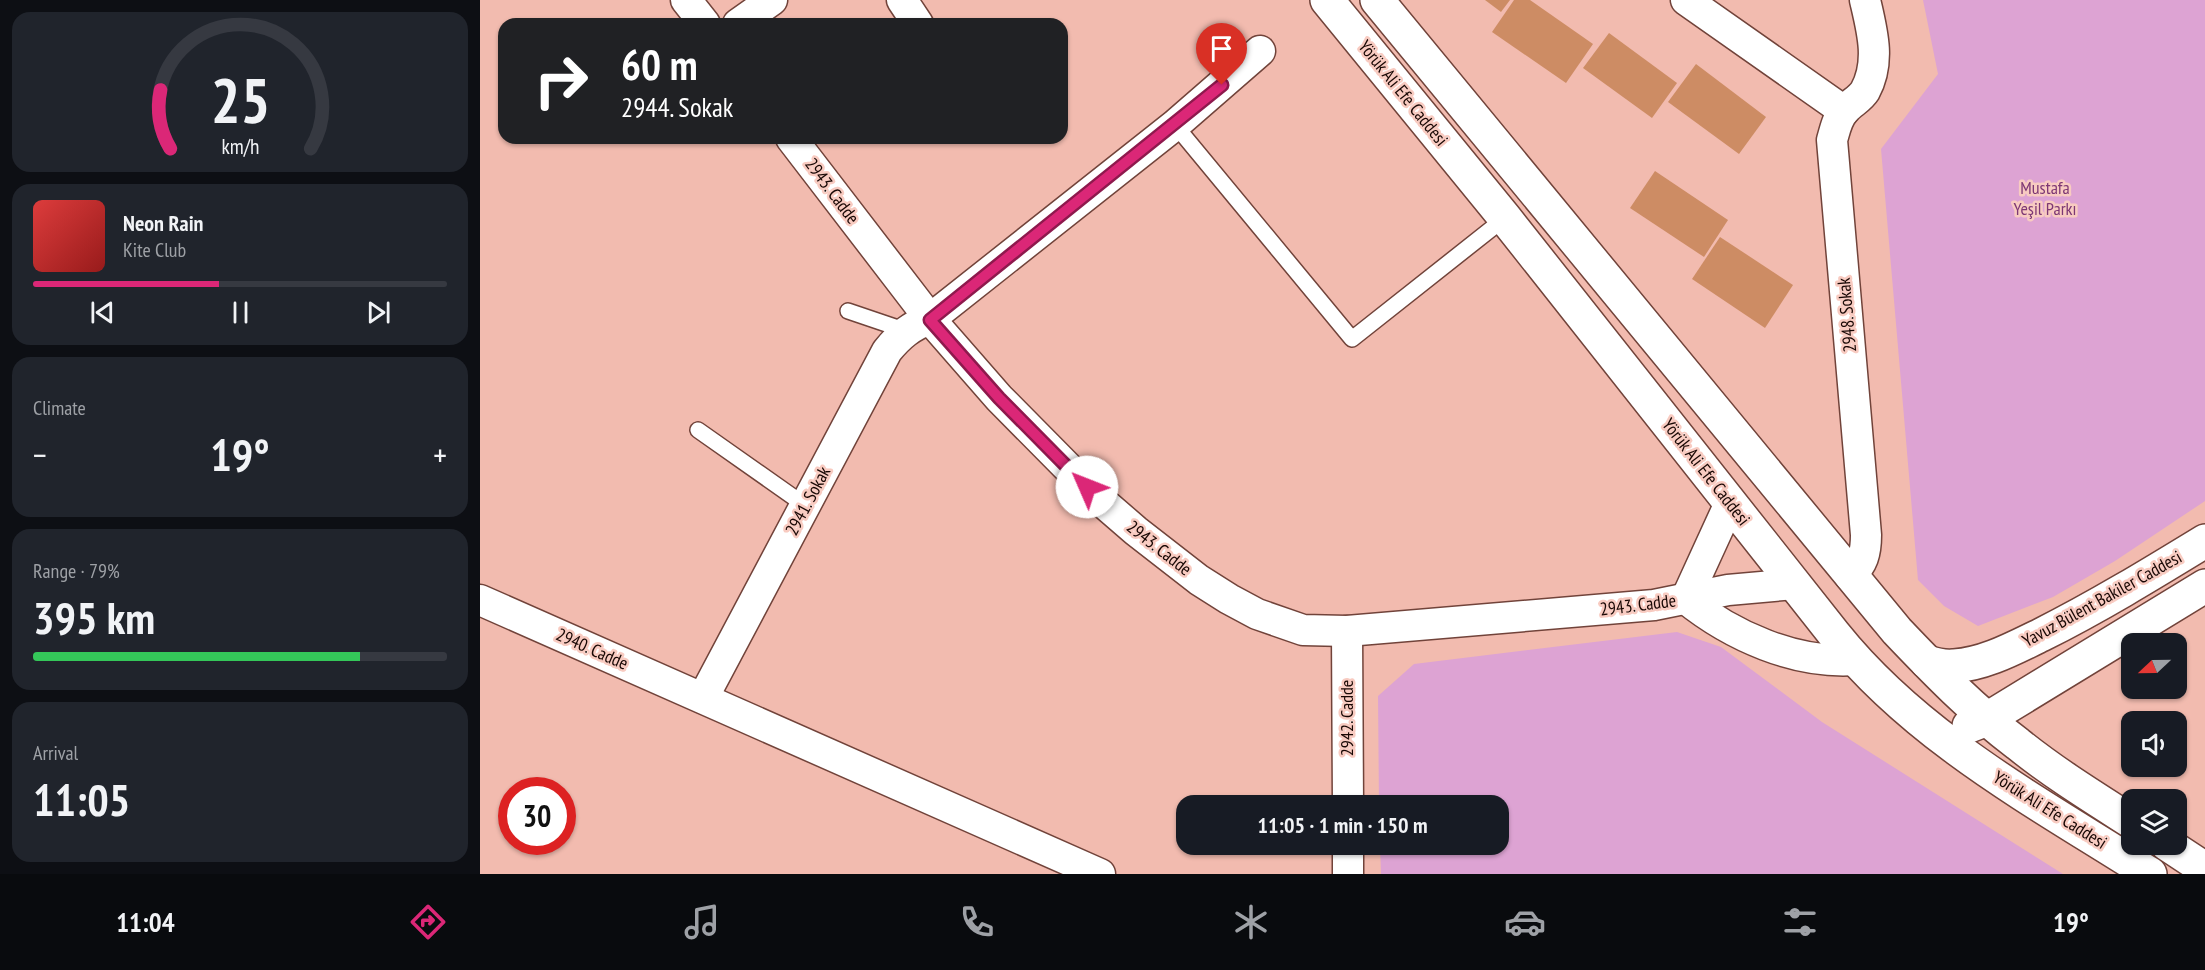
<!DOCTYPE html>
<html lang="en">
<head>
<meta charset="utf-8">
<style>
  body { margin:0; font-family:"PT Sans Narrow",sans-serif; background:#20242c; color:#f1f3f6; height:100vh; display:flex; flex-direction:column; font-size:22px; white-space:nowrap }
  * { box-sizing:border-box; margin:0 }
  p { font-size:20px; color:#9ea1a6 }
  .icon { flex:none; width:33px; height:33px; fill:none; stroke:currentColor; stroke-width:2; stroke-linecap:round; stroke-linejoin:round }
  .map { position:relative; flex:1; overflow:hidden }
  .side { display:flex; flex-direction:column; gap:12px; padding:12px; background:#0d0f14; width:480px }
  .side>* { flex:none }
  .banner { position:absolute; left:18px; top:18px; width:570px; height:126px; border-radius:18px; box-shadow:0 2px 4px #0004; background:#202124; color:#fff; overflow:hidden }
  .needle { width:39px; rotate:248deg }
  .fabs { position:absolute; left:1641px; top:633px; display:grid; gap:12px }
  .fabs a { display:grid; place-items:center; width:66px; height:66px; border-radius:12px; background:#171b24; box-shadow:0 2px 4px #0004; font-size:30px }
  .speed { position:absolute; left:18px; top:777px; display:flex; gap:12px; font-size:30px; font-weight:700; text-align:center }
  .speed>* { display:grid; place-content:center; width:78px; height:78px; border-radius:50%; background:#171b24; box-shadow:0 2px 4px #0004; line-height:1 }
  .speed .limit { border:9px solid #d22; background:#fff; color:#111 }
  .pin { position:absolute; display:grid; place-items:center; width:51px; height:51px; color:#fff; margin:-62px -26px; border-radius:50% 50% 50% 0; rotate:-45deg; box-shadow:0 0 6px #0007 }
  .pin .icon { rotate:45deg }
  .me { position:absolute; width:66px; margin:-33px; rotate:314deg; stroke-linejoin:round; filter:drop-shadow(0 0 4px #0008) }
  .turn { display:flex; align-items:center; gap:21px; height:126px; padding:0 24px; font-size:27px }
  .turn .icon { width:78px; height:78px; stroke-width:2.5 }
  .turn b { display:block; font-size:42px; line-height:51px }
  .big { font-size:45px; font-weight:700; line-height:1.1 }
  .side .tile { flex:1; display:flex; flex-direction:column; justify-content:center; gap:9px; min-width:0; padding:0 21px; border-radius:18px; background:#20242c }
  .side .dial { align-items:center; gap:0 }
  .dial svg { height:156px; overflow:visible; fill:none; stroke:#363941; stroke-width:7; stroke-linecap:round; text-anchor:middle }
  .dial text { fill:#f1f3f6; stroke:none }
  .song { display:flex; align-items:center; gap:18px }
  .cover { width:72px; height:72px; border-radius:9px; background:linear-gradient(135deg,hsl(0 70% 55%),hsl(0 70% 35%)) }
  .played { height:6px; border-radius:3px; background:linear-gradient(90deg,#db2777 45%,#363941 45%) }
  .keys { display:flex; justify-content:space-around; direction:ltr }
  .heat { display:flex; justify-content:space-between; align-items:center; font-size:33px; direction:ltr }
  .charge { height:9px; border-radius:4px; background:linear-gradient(90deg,#34c759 79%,#363941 0) }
  .trip { position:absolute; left:696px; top:795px; width:333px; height:60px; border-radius:18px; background:#171b24; box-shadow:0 2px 4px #0004; font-weight:700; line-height:60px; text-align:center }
  .tab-bar { display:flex; height:96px; justify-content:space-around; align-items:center; background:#090b0e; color:#9ea1a6 }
  .tab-bar .icon { width:42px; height:42px }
  .tab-bar .selected { color:#db2777 }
  .tab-bar b { font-size:27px; color:#f1f3f6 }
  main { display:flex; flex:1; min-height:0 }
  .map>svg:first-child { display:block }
  .green { fill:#dda3d3 }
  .building { fill:#cd8c64 }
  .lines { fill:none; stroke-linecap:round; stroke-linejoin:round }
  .lane-casing { stroke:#71433a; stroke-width:18 }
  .street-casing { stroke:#71433a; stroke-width:33 }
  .secondary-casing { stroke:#71433a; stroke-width:36 }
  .lane { stroke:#fff; stroke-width:15 }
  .street { stroke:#fff; stroke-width:30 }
  .secondary { stroke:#fff; stroke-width:33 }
  .route-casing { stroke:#8e194d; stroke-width:15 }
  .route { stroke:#db2777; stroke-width:10 }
  .labels { text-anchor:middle; stroke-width:5; stroke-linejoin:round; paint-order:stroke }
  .street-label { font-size:18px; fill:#180704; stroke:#f8cbc1 }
  .park-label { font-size:18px; fill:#7d3774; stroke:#f8cbc1 }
</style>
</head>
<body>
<main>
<section class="side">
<div class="tile dial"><svg viewBox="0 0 100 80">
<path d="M14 69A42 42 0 1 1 86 69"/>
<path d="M14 69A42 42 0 0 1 9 39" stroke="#db2777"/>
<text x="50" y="56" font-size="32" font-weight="700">25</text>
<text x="50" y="72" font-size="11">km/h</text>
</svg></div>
<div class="tile">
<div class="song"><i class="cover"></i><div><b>Neon Rain</b><p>Kite Club</p></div></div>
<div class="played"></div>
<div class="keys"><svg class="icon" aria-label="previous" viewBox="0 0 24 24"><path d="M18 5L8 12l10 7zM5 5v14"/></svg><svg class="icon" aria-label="pause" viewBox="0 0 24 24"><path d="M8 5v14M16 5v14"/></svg><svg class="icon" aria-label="next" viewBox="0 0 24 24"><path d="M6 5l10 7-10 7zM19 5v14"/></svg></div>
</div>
<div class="tile"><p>Climate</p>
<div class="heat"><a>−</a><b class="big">19°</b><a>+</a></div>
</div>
<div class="tile"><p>Range · 79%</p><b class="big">395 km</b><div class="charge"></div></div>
<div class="tile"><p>Arrival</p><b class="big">11:05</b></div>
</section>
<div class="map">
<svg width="1725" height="874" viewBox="0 0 1725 874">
  <rect width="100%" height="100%" fill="#f2bbaf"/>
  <g class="green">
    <polygon points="1443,0 1725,0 1725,501 1635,561 1573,597 1498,626 1464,606 1438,580 1401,149 1458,74"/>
    <polygon points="1197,632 1241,647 1342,722 1583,874 901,874 900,845 1018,844 1018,806 899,805 898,696 934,664"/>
  </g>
  <g class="building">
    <polygon points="1005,0 1030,0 1021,12"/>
    <polygon points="1034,0 1050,0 1113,44 1086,83 1012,32"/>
    <polygon points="1129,33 1197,83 1172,118 1103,68"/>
    <polygon points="1216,64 1286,117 1259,154 1188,102"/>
    <polygon points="1175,171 1248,220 1224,257 1150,208"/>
    <polygon points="1240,237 1313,285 1285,328 1212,279"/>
  </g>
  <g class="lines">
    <g class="lane-casing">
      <g id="lane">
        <polyline points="695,125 872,339 1025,218"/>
        <polyline points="368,311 427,331"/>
        <polyline points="218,430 326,506"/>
      </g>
    </g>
    <g class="street-casing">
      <g id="street">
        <polyline points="206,0 225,24"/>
        <polyline points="422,0 438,24"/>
        <polyline points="1206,0 1364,111"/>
        <polyline points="258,24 292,0"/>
        <polyline points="311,138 450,319 519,398 619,499 656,531 719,580 749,599 777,614 823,630 867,631 1174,605 1248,590 1315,584"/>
        <path d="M1250,503l-44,96c46,37 109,65 169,61"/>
        <path d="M1370,576c13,-12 16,-23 16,-41l-34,-395c3,-10 5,-22 13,-30 6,-7 15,-11 20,-19 16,-29 7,-61 0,-91"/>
        <polyline points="0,600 620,874"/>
        <polyline points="867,631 868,806"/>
        <path d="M223,698l184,-347c12,-15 24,-25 43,-32l245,-194 85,-74"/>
        <polyline points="868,844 868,874"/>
      </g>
    </g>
    <g class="secondary-casing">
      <g id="secondary">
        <path d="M847,0l178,218 329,416c84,105 205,169 316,240"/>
        <path d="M897,0l520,631c38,40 77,80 121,113 36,29 75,53 114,78"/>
        <path d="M1447,662c9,3 18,5 27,4 31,-2 60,-18 87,-31 56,-28 110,-61 164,-94"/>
        <polyline points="1489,726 1507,719 1725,586"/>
        <polyline points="1687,844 1725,869"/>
      </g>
    </g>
    <use href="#lane" class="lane"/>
    <use href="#street" class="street"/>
    <use href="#secondary" class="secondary"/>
  </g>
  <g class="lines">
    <g class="route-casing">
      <polyline id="route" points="607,487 519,398 450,320 742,85"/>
    </g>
    <use href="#route" class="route"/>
  </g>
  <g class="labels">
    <g class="street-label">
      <text transform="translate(923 93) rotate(51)" y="6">Yörük Ali Efe Caddesi</text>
      <text transform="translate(352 191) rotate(53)" y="6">2943. Cadde</text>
      <text transform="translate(1367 315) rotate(-95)" y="6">2948. Sokak</text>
      <text transform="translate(1226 472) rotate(52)" y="6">Yörük Ali Efe Caddesi</text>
      <text transform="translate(328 501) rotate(-62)" y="6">2941. Sokak</text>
      <text transform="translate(679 548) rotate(38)" y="6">2943. Cadde</text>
      <text transform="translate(1622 599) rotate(-29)" y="6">Yavuz Bülent Bakiler Caddesi</text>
      <text transform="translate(1158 605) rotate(-7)" y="6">2943. Cadde</text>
      <text transform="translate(112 649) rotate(24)" y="6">2940. Cadde</text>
      <text transform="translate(867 718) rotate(-90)" y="6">2942. Cadde</text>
      <text transform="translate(1570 810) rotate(32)" y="6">Yörük Ali Efe Caddesi</text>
    </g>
    <g class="park-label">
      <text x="1565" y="194">Mustafa<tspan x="1565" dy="21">Yeşil Parkı</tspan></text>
    </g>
  </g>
</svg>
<div class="fabs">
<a><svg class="needle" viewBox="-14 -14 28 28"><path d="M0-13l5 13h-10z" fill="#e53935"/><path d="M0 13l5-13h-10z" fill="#9ea1a6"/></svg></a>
<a><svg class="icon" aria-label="sound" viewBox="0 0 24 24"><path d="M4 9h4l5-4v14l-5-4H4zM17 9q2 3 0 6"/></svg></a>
<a><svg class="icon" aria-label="layers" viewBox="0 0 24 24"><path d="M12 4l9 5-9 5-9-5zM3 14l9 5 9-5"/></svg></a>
</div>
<div class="speed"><div class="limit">30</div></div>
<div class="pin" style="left:742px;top:85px;background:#d93025"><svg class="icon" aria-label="arrive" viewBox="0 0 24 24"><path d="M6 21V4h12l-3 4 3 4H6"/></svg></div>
<svg class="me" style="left:607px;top:487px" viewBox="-20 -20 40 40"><circle r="19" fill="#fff"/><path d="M0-13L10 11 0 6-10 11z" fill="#db2777"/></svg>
<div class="trip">11:05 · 1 min · 150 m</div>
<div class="banner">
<div class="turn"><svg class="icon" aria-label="right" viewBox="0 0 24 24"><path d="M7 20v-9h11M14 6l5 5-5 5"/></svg><div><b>60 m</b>2944. Sokak</div></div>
</div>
</div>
</main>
<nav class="tab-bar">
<b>11:04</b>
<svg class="icon selected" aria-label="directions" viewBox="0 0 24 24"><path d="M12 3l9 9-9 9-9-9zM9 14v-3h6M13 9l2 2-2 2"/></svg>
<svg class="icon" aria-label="music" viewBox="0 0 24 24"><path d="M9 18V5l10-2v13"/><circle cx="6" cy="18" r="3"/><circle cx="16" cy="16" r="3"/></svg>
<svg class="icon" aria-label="phone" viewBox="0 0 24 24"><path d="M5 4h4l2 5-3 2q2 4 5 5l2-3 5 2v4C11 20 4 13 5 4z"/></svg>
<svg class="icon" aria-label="climate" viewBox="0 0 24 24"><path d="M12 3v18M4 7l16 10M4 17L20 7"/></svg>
<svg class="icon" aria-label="car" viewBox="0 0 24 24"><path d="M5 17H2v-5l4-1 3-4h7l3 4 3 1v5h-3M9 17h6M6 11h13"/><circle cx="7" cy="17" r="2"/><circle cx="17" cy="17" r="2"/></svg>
<svg class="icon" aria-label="filters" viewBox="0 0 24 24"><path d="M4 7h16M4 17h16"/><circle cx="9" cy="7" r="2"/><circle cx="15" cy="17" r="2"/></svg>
<b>19°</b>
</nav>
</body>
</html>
